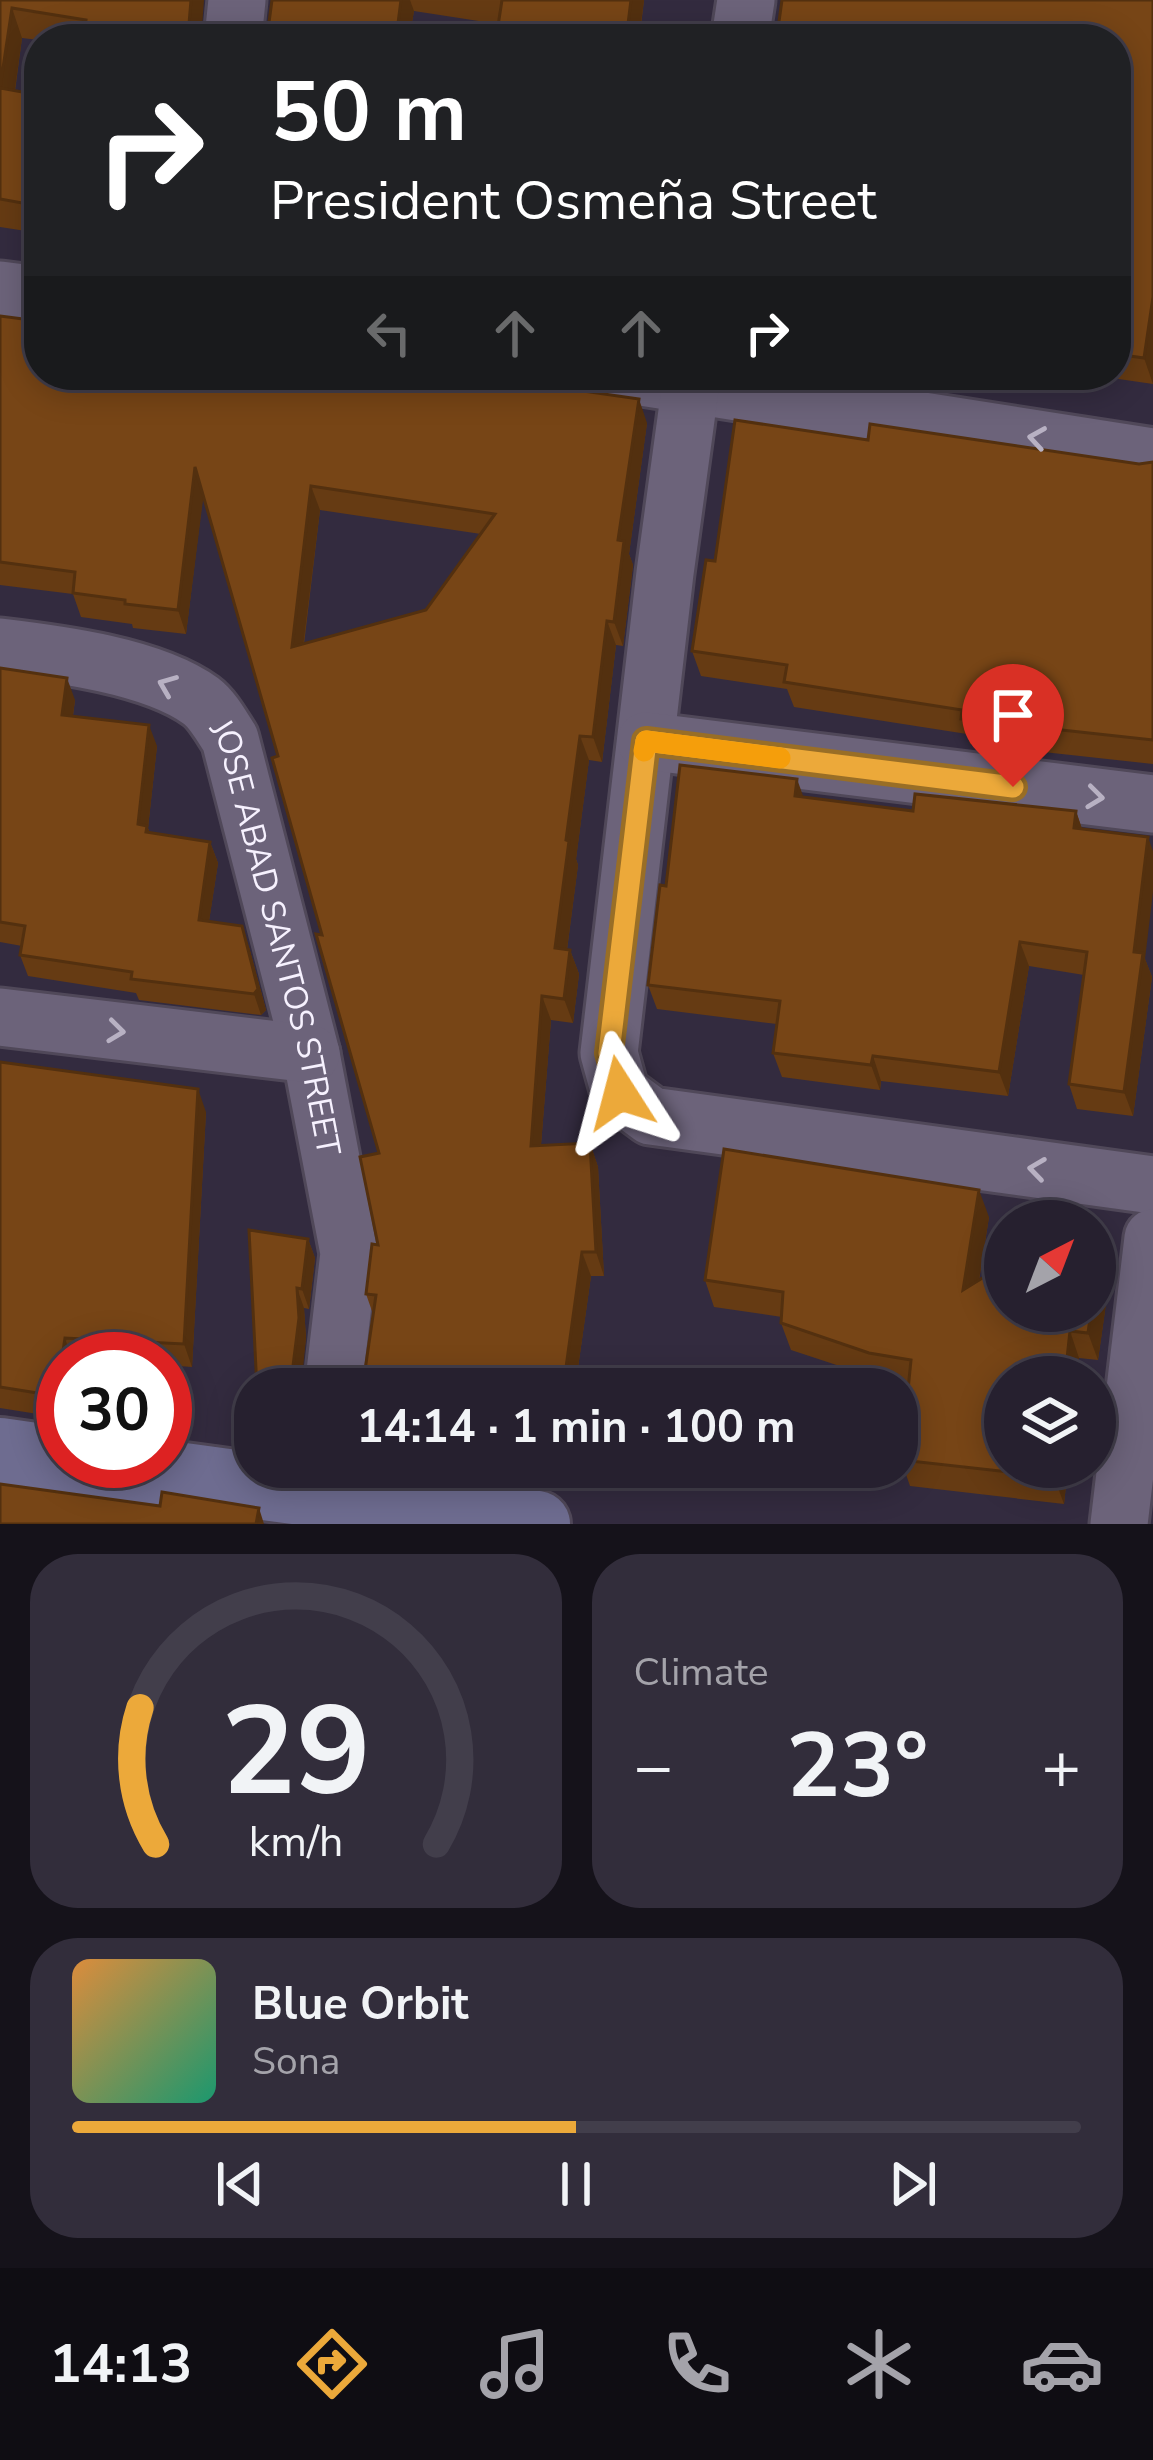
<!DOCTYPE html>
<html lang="en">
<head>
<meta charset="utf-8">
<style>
  body { margin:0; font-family:"Nunito Sans",sans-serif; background:#322d3b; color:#f1f3f6; height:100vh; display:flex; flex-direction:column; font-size:45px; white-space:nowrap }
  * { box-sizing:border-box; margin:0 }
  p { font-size:39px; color:#a4a3aa }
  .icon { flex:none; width:66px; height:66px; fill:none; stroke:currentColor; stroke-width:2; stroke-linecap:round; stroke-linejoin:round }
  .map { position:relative; height:1524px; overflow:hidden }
  .sheet { display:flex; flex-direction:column; gap:30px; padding:30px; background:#15121a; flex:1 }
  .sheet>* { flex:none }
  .top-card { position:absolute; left:24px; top:24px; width:1107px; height:366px; border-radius:48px; box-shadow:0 6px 30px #0003,0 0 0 3px #423e4b; background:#202124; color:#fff; overflow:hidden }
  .needle { width:78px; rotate:42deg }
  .controls { position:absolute; left:984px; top:1200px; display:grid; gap:24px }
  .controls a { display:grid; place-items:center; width:132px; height:132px; border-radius:50%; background:#26202f; box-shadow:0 6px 30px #0003,0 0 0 3px #423e4b; font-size:60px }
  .speed { position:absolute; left:36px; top:1332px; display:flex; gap:24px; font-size:60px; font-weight:700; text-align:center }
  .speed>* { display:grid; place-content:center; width:156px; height:156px; border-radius:50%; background:#26202f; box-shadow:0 6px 30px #0003,0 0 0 3px #423e4b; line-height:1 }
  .speed .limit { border:18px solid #d22; background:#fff; color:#111 }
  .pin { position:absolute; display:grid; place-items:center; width:102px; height:102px; color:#fff; margin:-123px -51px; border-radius:50% 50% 50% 0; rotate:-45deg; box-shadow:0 0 12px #0007 }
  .pin .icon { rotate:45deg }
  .me { position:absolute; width:132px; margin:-66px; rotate:351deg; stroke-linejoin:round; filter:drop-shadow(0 0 9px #0008) }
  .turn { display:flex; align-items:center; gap:42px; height:252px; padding:0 48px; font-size:54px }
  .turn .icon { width:156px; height:156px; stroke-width:2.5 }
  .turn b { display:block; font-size:84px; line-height:102px }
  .lanes { display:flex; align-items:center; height:114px; padding:0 48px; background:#0003; justify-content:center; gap:60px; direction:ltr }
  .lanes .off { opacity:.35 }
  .big { font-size:90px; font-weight:700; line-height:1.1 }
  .sheet .widget { flex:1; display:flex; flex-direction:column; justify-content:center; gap:18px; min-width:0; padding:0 42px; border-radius:48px; background:#322d3b }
  .sheet .dial { align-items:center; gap:0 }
  .dial svg { height:312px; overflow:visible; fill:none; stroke:#423e4b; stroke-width:7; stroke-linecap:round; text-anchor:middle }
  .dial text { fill:#f1f3f6; stroke:none }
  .song { display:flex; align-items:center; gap:36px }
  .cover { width:144px; height:144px; border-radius:18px; background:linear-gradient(135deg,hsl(30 70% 55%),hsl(160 70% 35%)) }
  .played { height:12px; border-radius:6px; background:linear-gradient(90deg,#eca93a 50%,#423e4b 50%) }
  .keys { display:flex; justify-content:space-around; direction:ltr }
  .heat { display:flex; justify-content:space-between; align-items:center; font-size:66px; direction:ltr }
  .sheet .tiles { flex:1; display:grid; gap:30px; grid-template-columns:1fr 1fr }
  .widget:last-child { grid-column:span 2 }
  .trip { position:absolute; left:234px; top:1368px; width:684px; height:120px; border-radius:48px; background:#26202f; box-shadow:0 6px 30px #0003,0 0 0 3px #423e4b; font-weight:700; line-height:120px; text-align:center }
  .tabs { display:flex; height:192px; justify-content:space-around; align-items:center; background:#0f0d13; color:#a4a3aa }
  .tabs .icon { width:84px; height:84px }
  .tabs .on { color:#eca93a }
  .tabs b { font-size:54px; color:#f1f3f6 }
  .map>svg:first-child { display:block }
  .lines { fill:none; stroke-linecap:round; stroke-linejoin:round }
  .street-casing { stroke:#504859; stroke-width:63 }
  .secondary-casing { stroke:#504859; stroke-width:72 }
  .street { stroke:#6c637a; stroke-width:57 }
  .secondary { stroke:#6e6c90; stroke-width:66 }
  .wall { fill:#663b13; fill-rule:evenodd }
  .shaded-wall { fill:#53300f }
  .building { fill:#774516; stroke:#53300f; stroke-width:3; fill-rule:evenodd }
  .oneway { stroke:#b8b1c3 }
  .route-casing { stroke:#996e26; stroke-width:30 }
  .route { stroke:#eca93a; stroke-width:21 }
  .slow { stroke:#f59e0b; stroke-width:21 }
  .labels { text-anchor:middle; stroke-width:9; stroke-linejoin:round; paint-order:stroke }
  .street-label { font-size:33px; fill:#f6f1fe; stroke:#332b3f }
</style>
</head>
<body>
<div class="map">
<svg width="1153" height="1524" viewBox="0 0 1153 1524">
  <rect width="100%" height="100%" fill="#332b3f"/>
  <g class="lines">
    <g class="street-casing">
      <g id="street">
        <polyline points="233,39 237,0"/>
        <polyline points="740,39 746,0"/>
        <polyline points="0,290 39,295"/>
        <polyline points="629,375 1153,457"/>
        <polyline points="692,375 665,573 609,1053 620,1093 651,1116 1153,1185"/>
        <path id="s1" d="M0,647c59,7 153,19 201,54 12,9 21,26 29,38l81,315 38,199 -16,136"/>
        <polyline points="646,741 1153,804"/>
        <polyline points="0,1017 311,1054"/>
        <polyline points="1119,1524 1153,1238"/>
      </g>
    </g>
    <g class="secondary-casing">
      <g id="secondary">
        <polyline points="0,1451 63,1460"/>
        <polyline points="73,1461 537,1524"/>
      </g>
    </g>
    <use href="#street" class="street"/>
    <use href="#secondary" class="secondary"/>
  </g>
  <g class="wall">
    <polygon points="0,0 201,39 39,40 22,38 15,91 39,95 39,233 0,227"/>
    <polygon points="272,0 644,0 641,26 498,24 414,11 409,39 271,39 268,30"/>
    <polygon points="1153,0 1153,384 1091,375 1116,375 1116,39 778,39 777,36"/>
    <path d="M0,316l39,59 608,48 -18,131 4,11 -10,81 -7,-1 -14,117 -13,-2 -13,99 2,6 -11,85h3l9,24 -6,49 -22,-3 -10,125 49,-2 8,24 6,109h-13l-16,113h-210l-2,-5 10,-70 -7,-20 12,-49 1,-92 -101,-397 -75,-260 -17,138 -53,-6 -1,-4 -51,-7 -8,-23 -73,-9zM320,510l161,24 -55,76 -122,34z"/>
    <polygon points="882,375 951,375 949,386"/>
    <polygon points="868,440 1139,464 1153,462 1153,764 970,744 967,734 794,707 787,689 701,676 692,651 715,561"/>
    <polygon points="0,668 75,700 73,716 157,746 148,828 150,833 210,842 218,863 209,921 249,947 266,1010 261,1015 139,1000 136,993 28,976 20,955 22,946 0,942"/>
    <polygon points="804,797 913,811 1076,811 1082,829 1145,959 1152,977 1133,1116 1077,1109 1069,1084 1084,975 1029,966 1008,1096 881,1081 880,1090 782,1077 773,1053 777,1024 657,1009 648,985 666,886"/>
    <polygon points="0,1062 206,1112 192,1367 165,1365 165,1359 63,1359 63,1418 0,1408"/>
    <polygon points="989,1217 979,1281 1112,1262 1098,1360 1079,1358 1005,1467 1068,1467 1064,1504 910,1486 901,1460 908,1385 879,1379 791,1350 781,1323 782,1317 714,1307 705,1280"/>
    <polygon points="249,1230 308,1239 315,1258 309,1309 304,1308 306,1338 300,1385"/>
  </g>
  <g class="shaded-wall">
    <polygon points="191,0 204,0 201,39 189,39 188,36"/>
    <polygon points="401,0 410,0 414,11 409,39 396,39"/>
    <polygon points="631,0 644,0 639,39 628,24"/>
    <polygon points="12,8 22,38 11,117 0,88"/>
    <polygon points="1153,297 1153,384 1144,358"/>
    <polygon points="639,399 647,423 629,554 633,565 623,646 614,622 618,540"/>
    <polygon points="195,467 204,492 186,634 178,610"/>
    <polygon points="311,486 320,510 300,671 292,647"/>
    <polygon points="607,621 616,645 602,762 593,737"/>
    <polygon points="67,678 75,700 70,736 62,715"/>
    <polygon points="149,725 157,746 148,828 155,847 138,824"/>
    <polygon points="580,736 589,760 576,859 578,865 564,972 555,948 566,840"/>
    <polygon points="797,779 806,804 795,796"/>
    <polygon points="1076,811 1084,835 1074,828"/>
    <polygon points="1148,837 1153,851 1153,892 1145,959 1152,977 1133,1116 1124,1092 1134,952"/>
    <polygon points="210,842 218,863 206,941 199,920"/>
    <polygon points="242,926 249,947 266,1010 261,1015 254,994"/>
    <polygon points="1020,942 1029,966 1008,1096 999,1072"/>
    <polygon points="570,950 579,974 573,1023 564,999"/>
    <polygon points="542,996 551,1020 539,1170 531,1146"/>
    <polygon points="873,1056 881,1081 880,1090 871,1065"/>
    <polygon points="198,1089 206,1112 192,1367 184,1344"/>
    <polygon points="590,1143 598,1167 604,1276 596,1252"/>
    <polygon points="979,1190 989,1217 973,1317 963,1290"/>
    <polygon points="1103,1235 1112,1262 1098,1360 1088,1333 1091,1311 1095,1311 1095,1286"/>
    <polygon points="308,1239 315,1258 309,1309 302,1289"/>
    <polygon points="582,1252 591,1276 575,1389 563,1389"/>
    <polygon points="297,1288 304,1308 306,1338 301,1389 295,1381 293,1366"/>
    <polygon points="1070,1331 1079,1358 1077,1377 1065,1377"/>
    <polygon points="65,1338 72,1359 63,1359 63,1415 56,1396"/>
    <polygon points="1055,1467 1068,1467 1064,1504 1054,1477"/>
    <polygon points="259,1508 264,1524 256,1524"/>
  </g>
  <g class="building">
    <polygon points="0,0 191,0 188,36 158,32 157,39 83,39 86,20 12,8 0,88"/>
    <polygon points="272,0 401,0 396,39 272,39 273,31 268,30"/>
    <polygon points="502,0 631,0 628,24 662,29 661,39 496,39"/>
    <polygon points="782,0 1153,0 1153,297 1144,358 1116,354 1116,39 783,39 783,37 777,36"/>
    <polygon points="0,88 39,95 39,206 0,199"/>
    <path d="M0,316l39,5v54h432l168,24 -21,141 6,1 -10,81 -7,-1 -14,116 -13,-1 -14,104 3,1 -14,107 15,2 -6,49 -22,-3 -11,150 59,-3 6,109h-14l-19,137h-165l-35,-5 13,-89 -10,-1 6,-50 6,1 -18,-88 19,-4 -63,-219 6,1 -50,-177 6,-2 -83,-289 -17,143 -53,-6v-4l-52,-7 2,-21 -75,-10zM311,486l184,28 -69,96 -134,37z"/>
    <polygon points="735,420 868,440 870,424 1139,464 1153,462 1153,740 961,719 962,710 784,682 787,665 692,651 706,560 715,561"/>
    <polygon points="0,668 67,678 62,715 149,725 138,824 147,826 146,832 210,842 199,920 242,926 258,989 254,994 131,979 132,972 20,955 25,926 0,922"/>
    <polygon points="680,765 797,779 795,796 913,811 915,794 1076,811 1074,828 1148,837 1134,952 1143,953 1124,1092 1069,1084 1087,952 1020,942 999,1072 873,1056 871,1065 773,1053 780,1001 648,985 660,885 666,886"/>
    <polygon points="0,1062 198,1089 184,1344 65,1338 56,1396 0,1387"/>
    <polygon points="724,1149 979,1190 963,1290 1005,1264 1005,1311 1091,1311 1088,1333 1070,1331 1065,1377 1005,1377 1005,1467 1055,1467 1054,1477 901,1460 911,1360 869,1353 781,1323 783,1292 705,1280"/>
    <polygon points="249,1230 308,1239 302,1289 297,1288 299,1318 293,1366 295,1381 301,1389 257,1389"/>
    <polygon points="1095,1234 1103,1235 1095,1286"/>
    <polygon points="0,1484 160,1506 162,1492 259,1508 256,1524 0,1524"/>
  </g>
  <defs><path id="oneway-chevron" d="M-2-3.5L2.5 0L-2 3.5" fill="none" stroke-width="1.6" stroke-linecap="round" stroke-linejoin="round" transform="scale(3)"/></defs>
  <g class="oneway">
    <use href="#oneway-chevron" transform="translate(1037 438) rotate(-171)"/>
    <use href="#oneway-chevron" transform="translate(167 685) rotate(-158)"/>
    <use href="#oneway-chevron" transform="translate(1095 797) rotate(7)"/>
    <use href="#oneway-chevron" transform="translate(116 1031) rotate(7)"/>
    <use href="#oneway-chevron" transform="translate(1037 1169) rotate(-172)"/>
  </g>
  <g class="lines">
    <g class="route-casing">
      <polyline id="route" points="620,1093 609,1053 646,741 1013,787"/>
    </g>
    <use href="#route" class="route"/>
    <polyline class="slow" points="644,751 646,741 780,758"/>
  </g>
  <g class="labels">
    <g class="street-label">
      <text dy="12" stroke="none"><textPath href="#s1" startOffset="462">JOSE ABAD SANTOS STREET</textPath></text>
    </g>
  </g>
</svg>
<div class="controls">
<a><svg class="needle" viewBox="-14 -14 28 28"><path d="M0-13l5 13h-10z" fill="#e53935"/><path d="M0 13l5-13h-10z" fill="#a4a3aa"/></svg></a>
<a><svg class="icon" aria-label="layers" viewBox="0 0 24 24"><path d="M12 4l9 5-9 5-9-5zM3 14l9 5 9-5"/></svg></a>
</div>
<div class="speed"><div class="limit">30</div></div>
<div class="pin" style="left:1013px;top:787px;background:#d93025"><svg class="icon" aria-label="arrive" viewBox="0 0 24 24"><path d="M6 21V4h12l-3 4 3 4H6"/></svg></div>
<svg class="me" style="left:620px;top:1093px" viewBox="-20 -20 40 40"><path d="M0-17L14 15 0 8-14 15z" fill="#eca93a" stroke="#fff" stroke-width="4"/></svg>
<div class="trip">14:14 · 1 min · 100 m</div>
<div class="top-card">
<div class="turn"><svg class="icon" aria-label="right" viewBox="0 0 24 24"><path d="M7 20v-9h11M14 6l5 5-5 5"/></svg><div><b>50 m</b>President Osmeña Street</div></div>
<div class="lanes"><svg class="icon off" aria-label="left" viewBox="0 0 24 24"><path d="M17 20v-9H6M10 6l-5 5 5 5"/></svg><svg class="icon off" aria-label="ahead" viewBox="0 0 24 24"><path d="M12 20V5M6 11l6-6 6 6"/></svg><svg class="icon off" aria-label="ahead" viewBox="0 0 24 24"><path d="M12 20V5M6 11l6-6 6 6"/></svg><svg class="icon" aria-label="right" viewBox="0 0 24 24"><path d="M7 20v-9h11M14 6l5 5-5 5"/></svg></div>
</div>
</div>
<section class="sheet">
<div class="tiles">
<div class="widget dial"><svg viewBox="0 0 100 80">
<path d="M14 69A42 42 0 1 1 86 69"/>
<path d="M14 69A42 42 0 0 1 10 34" stroke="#eca93a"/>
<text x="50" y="56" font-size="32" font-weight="700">29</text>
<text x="50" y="72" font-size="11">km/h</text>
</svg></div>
<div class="widget"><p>Climate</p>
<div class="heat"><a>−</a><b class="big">23°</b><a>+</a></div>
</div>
<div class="widget">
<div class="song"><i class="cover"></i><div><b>Blue Orbit</b><p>Sona</p></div></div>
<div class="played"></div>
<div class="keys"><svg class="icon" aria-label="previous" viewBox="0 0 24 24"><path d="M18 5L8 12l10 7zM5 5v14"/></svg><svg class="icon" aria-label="pause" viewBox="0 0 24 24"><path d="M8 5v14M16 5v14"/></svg><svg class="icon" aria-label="next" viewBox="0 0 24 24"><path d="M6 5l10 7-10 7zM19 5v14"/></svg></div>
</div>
</div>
</section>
<nav class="tabs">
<b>14:13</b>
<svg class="icon on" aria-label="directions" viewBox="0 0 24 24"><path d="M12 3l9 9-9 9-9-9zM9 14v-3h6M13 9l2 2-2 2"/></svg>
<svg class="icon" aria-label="music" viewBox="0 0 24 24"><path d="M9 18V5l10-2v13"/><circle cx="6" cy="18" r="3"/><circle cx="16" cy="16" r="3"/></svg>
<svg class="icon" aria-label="phone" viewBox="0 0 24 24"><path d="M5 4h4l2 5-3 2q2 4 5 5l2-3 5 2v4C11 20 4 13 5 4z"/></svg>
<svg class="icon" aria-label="climate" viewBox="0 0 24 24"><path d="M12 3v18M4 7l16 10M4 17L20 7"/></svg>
<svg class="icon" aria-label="car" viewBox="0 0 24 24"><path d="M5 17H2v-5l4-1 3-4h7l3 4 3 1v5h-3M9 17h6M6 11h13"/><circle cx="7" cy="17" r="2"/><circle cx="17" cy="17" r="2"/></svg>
</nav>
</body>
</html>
